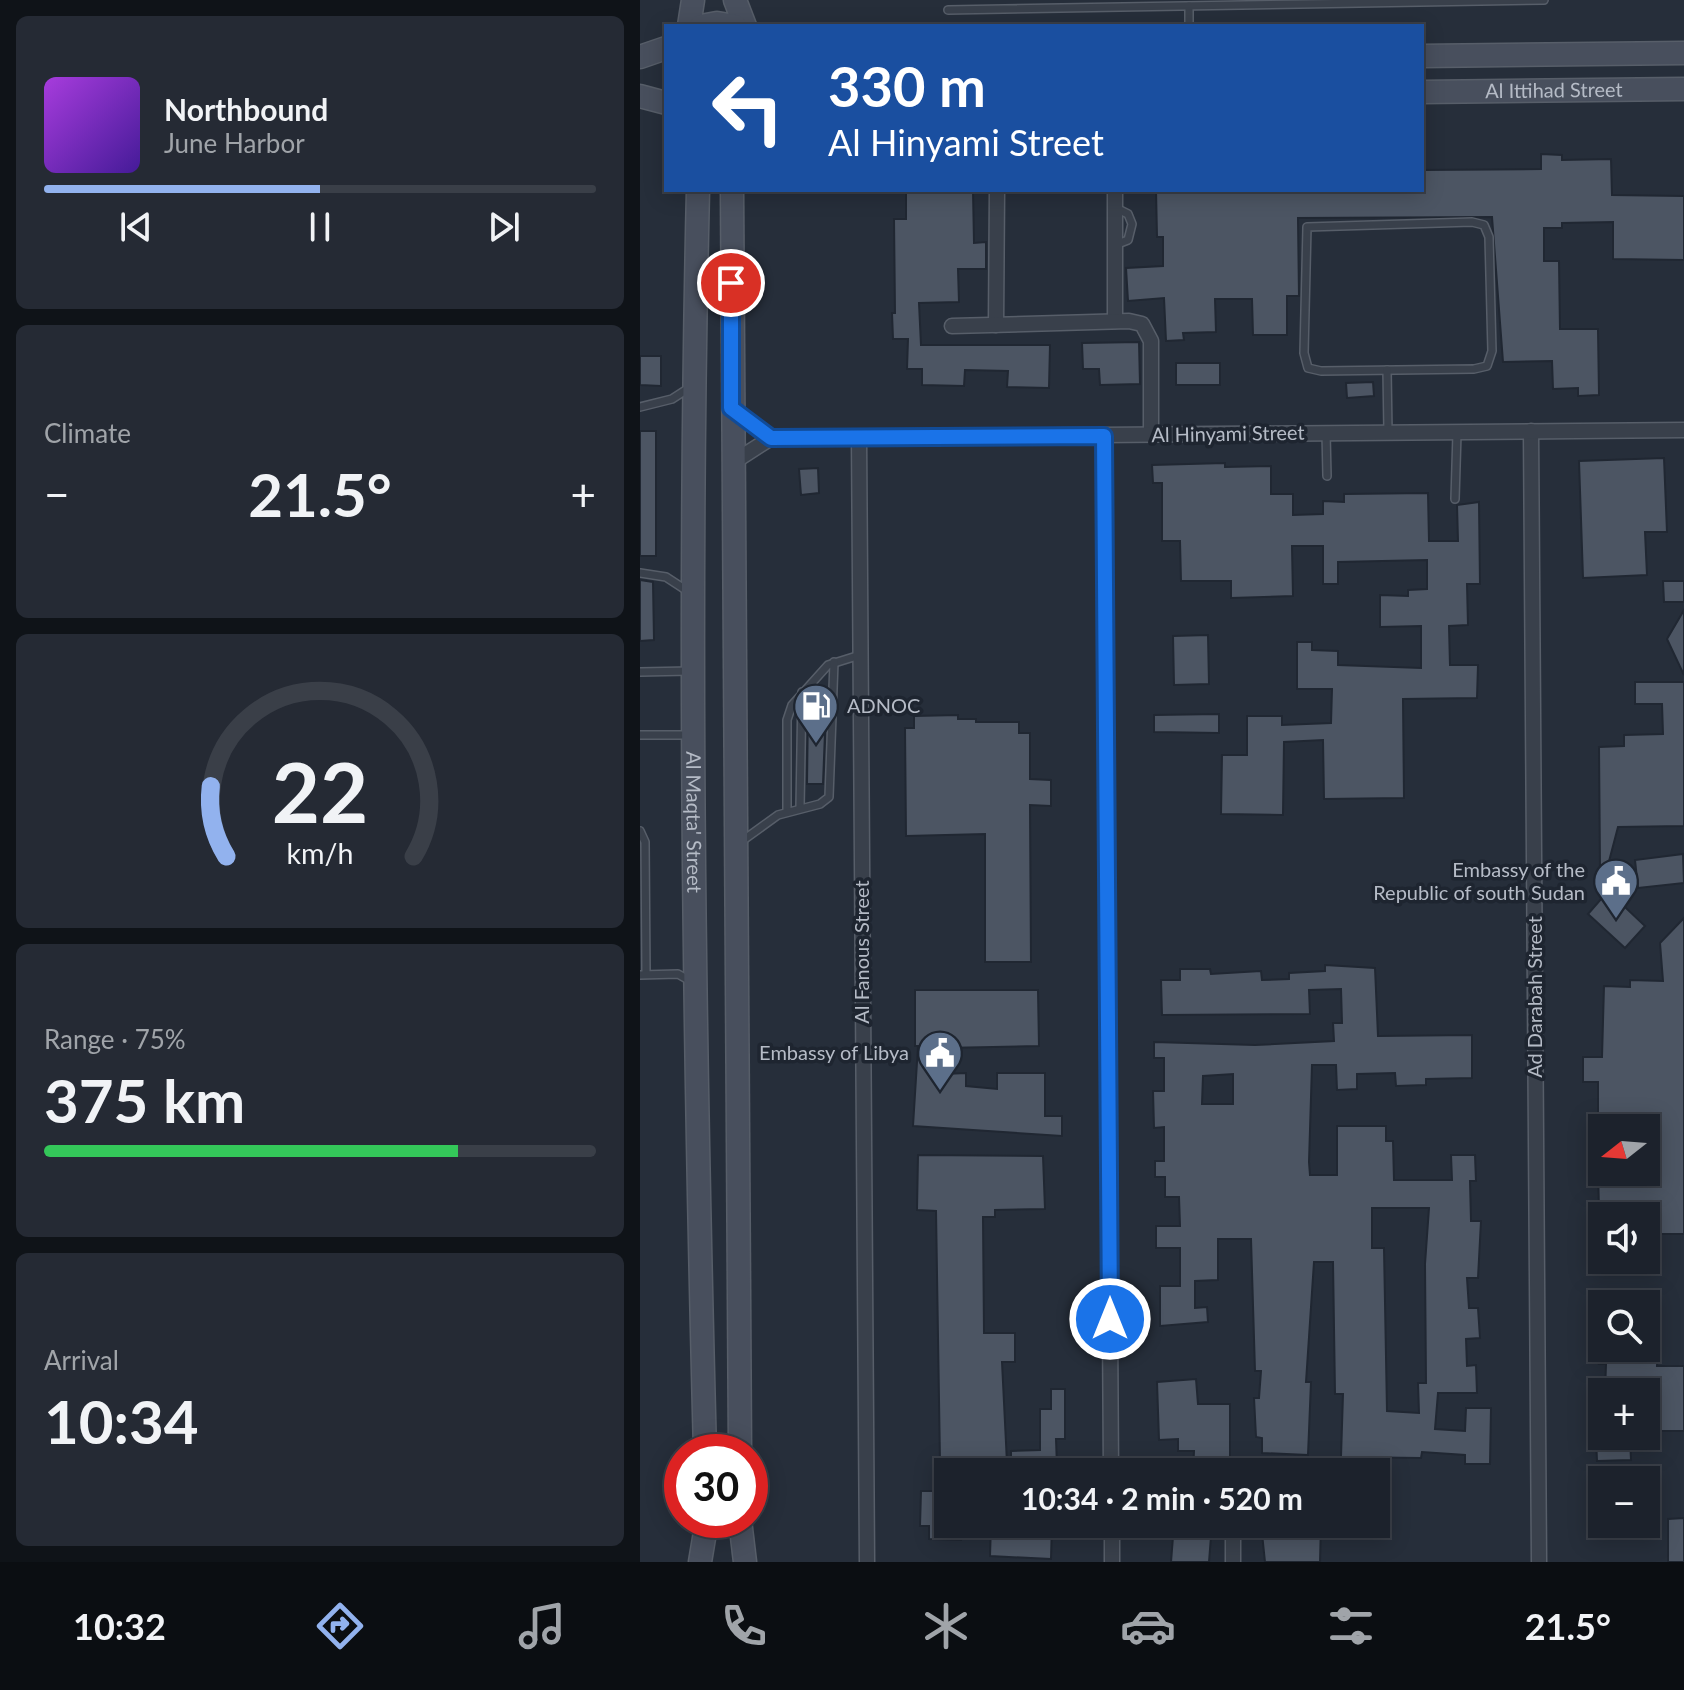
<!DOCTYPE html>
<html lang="en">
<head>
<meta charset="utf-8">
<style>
  body { margin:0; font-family:Lato,sans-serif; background:#252a34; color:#f1f3f6; height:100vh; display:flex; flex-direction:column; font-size:30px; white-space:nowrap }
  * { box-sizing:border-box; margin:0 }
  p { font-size:26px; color:#a0a4a9 }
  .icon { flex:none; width:44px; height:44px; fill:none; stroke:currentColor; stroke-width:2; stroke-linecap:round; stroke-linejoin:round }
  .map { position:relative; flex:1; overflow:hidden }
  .panel { display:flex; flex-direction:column; gap:16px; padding:16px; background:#0f1318; width:640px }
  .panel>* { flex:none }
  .guide { position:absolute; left:24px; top:24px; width:760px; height:168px; border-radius:0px; box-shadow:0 4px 20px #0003,0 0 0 2px #3a3f48; background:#1a4fa0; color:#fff; overflow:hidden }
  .needle { width:52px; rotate:253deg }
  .fabs { position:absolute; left:948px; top:1114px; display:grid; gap:16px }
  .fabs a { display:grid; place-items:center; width:72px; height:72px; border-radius:0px; background:#1c222c; box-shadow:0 4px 20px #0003,0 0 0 2px #3a3f48; font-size:40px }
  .speed { position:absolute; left:24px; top:1434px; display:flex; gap:16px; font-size:40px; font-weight:700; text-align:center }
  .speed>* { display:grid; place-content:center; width:104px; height:104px; border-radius:50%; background:#1c222c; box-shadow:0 4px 20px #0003,0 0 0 2px #3a3f48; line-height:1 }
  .speed .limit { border:12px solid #d22; background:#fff; color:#111 }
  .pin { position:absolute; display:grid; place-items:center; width:68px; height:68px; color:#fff; margin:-34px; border:4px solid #fff; border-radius:50%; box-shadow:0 2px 8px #0007 }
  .me { position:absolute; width:88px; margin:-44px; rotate:0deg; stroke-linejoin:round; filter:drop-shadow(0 0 6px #0008) }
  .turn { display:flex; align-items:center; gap:28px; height:168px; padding:0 32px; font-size:36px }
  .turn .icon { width:104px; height:104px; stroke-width:2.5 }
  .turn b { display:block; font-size:56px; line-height:68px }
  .big { font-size:60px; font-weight:700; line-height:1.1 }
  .panel .widget { flex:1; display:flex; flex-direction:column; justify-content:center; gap:12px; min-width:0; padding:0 28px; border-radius:12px; background:#252a34 }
  .panel .dial { align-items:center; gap:0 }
  .dial svg { height:208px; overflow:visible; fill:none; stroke:#3a3f48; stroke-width:7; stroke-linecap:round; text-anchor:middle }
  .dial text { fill:#f1f3f6; stroke:none }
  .song { display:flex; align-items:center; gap:24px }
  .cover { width:96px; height:96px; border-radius:12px; background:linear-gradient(135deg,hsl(280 70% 55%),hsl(260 70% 35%)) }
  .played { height:8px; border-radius:4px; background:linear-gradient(90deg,#92b2ee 50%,#3a3f48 50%) }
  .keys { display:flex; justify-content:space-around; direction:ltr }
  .heat { display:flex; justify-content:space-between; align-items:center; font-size:44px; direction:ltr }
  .charge { height:12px; border-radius:6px; background:linear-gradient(90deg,#34c759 75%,#3a3f48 0) }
  .trip { position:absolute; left:294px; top:1458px; width:456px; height:80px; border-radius:0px; background:#1c222c; box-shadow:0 4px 20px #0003,0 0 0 2px #3a3f48; font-weight:700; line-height:80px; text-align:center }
  .tabs { display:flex; height:128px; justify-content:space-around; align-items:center; background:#0b0e12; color:#a0a4a9 }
  .tabs .icon { width:56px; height:56px }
  .tabs .on { color:#92b2ee }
  .tabs b { font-size:36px; color:#f1f3f6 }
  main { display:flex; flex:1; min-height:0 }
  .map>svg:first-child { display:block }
  .building { fill:#4c5563; stroke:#202732; stroke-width:2; fill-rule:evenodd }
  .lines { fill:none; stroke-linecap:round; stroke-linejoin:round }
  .lane-casing { stroke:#575e69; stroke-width:10 }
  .street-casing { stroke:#575e69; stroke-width:17 }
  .secondary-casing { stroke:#575e69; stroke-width:25 }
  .lane { stroke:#39404b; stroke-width:7 }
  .street { stroke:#39404b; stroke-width:14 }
  .secondary { stroke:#484f5d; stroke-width:22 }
  .route-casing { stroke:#114b97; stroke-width:20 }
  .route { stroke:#1a73e8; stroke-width:14 }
  .labels { text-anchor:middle; stroke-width:7; stroke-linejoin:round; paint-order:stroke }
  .street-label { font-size:20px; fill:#b5bbc6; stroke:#1e2530 }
  .poi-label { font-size:20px; fill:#b5bbc6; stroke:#1e2530; text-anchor:end }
</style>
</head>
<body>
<main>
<section class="panel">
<div class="widget">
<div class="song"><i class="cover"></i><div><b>Northbound</b><p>June Harbor</p></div></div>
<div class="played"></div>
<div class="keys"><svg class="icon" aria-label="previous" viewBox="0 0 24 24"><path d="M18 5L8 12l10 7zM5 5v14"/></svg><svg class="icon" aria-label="pause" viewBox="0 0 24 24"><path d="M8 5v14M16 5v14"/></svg><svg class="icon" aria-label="next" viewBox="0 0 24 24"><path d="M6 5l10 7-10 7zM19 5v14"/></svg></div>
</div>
<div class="widget"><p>Climate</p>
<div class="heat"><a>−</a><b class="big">21.5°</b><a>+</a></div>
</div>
<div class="widget dial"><svg viewBox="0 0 100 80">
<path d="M14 69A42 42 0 1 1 86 69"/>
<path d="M14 69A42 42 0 0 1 8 42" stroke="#92b2ee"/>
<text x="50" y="56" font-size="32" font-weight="700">22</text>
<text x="50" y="72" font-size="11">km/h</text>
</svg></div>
<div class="widget"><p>Range · 75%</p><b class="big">375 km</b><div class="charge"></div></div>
<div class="widget"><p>Arrival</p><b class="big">10:34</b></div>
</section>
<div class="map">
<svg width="1044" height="1562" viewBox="0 0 1044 1562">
  <rect width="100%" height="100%" fill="#262e3a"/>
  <g class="building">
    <polygon points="901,154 922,155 922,160 971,159 972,195 1044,196 1044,260 973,259 973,222 922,223 922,228 904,228 904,261 919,261 920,329 958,329 959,395 938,396 938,388 913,389 912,361 863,362 852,217 658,218 659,296 647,296 647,335 613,335 612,299 575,299 576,332 543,333 544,340 526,341 524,298 488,301 486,268 523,266 523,237 517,237 516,190 782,190 782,170 901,169"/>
    <polygon points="266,190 333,190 334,243 346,242 346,269 318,269 319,302 279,303 281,345 410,345 409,388 367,387 368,371 325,370 324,386 282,385 282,369 267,369 268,339 253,339 252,313 255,313 254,219 266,219"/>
    <polygon points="499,342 500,384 460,385 459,369 443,369 442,343"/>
    <polygon points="0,356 21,356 21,386 0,385"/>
    <rect x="536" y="363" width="44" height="22"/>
    <polygon points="733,382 734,396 707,398 706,383"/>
    <rect x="0" y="431" width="16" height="125"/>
    <polygon points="1024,458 1027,532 1005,532 1007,575 943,578 939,461"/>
    <polygon points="585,463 585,467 631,466 631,494 653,494 653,515 683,514 683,501 704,502 704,494 788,493 789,541 818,541 817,505 839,502 840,584 827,584 828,625 809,626 810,665 838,665 837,698 763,699 764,798 684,799 683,740 644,742 643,815 581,814 582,755 607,755 607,716 642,716 642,725 691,723 692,689 657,689 657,642 672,642 672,650 698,651 698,665 781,668 781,626 740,627 740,595 768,596 768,590 787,589 787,560 698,562 698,584 683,584 683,546 652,546 653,596 591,598 591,581 541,581 540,541 522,541 522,483 513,483 512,465"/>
    <polygon points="178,468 179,493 161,495 159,469"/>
    <polygon points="0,580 13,582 14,640 0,641"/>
    <polygon points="1023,581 1044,581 1044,602 1024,602"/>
    <polygon points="1044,610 1044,675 1027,639"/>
    <polygon points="568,635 569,684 534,685 533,636"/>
    <polygon points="995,682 1044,682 1044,826 978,827 967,869 960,869 959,747 984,746 984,735 1023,734 1022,704 995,704"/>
    <polygon points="168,707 186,707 183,784 167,784"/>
    <polygon points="579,714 579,733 514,732 514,715"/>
    <polygon points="318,715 318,719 336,719 336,722 379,722 379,733 390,733 390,779 411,780 411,806 390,805 391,962 345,962 345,834 266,836 265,728 274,728 274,716"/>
    <polygon points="1043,854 1044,883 998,888 995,860"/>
    <polygon points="968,891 1005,926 985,948 948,914"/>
    <polygon points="1044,918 1044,1234 1006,1234 1006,1210 959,1210 958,1172 1006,1172 1006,1128 958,1128 958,1082 943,1082 943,1057 962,1057 964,986 990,987 990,980 1023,981 1020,943"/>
    <path d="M685,965l50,3 3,68 94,-1v43l-46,1v6l-30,1 -1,-13 -38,1v15l-20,1 -1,-25h-24l-3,97 1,13h27v-49h49v15h7l1,39h58l-1,-25h24l1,26h-6l1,40h10l-3,57h-11l2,30h9l2,30 -14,1 1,27 9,-1 1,28h-39l-3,36 30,2 1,-23h25l-1,56h-25v-9l-43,-3 -1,6 -80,-1 2,-63h-8l-2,-132h-19l-8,120h5l-3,73 -46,-2v-15l-6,-1 -2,-39h5l2,-27h-6l-4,-132h-33v41l-23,1v27l12,-1 1,15 -48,4v-40h20v-38h-24v-22h24l-1,-29h-14v-20h-10v-16h9v-34l-10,1 -1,-37h11v-33h-10v-16l101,3 79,-4 -1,-18h9l-1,-34 -32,1 1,24 -148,1 -1,-35h19v-11h30l1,5 50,-3 1,9 27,-1v-6l36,-2zM593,1074v30h-31l1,-28zM732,1208h57l-4,56 1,119h-8l1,30 -32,-2 -3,-163h-12z"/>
    <polygon points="275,990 398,990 399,1046 304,1048 305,1074 326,1073 326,1086 357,1089 357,1073 405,1073 405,1116 422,1116 422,1136 273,1126 278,1046 275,1046"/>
    <polygon points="278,1155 403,1156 405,1209 355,1210 355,1217 343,1217 344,1333 375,1333 375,1362 362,1362 367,1463 300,1462 296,1211 277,1210"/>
    <polygon points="960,1348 1018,1348 1017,1366 1044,1366 1044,1431 1006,1431 1006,1392 965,1392 966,1364 959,1364"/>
    <polygon points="556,1379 558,1404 590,1404 590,1472 553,1472 554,1451 538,1451 538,1439 519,1440 517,1382"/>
    <polygon points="411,1389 425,1389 425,1439 416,1439 417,1466 371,1467 371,1451 400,1450 400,1409 411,1409"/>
    <polygon points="956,1438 990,1438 991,1460 957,1461"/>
    <polygon points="281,1491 308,1491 308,1524 321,1524 321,1540 289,1539 289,1526 280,1526"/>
    <polygon points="1044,1518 1044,1562 1028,1562 1028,1519"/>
    <polygon points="351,1524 412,1524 411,1559 350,1556"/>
    <polygon points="534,1524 572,1524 569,1562 531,1562"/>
    <polygon points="621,1524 681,1524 680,1562 625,1562"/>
  </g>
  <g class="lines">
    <g class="lane-casing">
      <g id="lane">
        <polyline points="549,6 549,26"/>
        <polyline points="308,10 904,0"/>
        <polygon points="832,222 844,225 849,237 852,351 847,366 834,369 681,371 668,368 664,353 667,227"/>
        <polyline points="475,245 488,240 492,224 488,214 476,208"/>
        <polyline points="747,370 748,432"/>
        <polyline points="0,407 32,399 49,388"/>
        <polyline points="686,433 687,476"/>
        <polyline points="815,499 817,433"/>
        <polyline points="0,573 26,577 49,592"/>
        <polyline points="0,672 50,671"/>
        <polyline points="0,735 50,735"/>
        <polyline points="160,808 162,692"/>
        <polyline points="147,811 147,720 152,705 188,665 220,655"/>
        <polyline points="0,831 5,842 6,974"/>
        <polyline points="102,841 138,815 180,804 189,797 194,662"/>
        <polyline points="0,975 38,974 52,982"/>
      </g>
    </g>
    <g class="street-casing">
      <g id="street">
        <polyline points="475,190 475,321"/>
        <polyline points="356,325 357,190"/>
        <polyline points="312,326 489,321 502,324 511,341 511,435"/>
        <polyline points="91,408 131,438"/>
        <polyline points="891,431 899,1562"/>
        <polyline points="464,436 471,1472"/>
        <polyline points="219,437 227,1562"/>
        <polyline points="92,463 131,438 1044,430"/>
        <polyline points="472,1524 472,1562"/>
        <polyline points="593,1540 593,1562"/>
      </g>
    </g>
    <g class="secondary-casing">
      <g id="secondary">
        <polyline points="95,0 105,26"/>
        <polyline points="49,26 53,0"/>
        <polyline points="61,26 77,23 95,26"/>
        <polyline points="782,56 1044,53"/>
        <polyline points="0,57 26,48"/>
        <path id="s1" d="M782,92l262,-3"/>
        <polyline points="0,96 26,103"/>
        <path id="s2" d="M58,190c-10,421 -4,841 7,1262"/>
        <polyline points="92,190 100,1452"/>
        <polyline points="100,1520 105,1562"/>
        <polyline points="60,1562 67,1520"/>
      </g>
    </g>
    <use href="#lane" class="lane"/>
    <use href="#street" class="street"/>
    <use href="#secondary" class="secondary"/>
  </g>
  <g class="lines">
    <g class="route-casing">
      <polyline id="route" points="91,283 91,408 131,438 464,436 470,1319"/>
    </g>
    <use href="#route" class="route"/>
  </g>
  <defs>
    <g id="fuel-pin" transform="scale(2.3)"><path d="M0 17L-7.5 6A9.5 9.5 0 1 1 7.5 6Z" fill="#5c6f8a" stroke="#1e2530"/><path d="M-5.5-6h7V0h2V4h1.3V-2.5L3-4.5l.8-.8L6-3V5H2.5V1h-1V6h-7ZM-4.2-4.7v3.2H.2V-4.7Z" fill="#fff"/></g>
    <g id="civic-pin" transform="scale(2.3)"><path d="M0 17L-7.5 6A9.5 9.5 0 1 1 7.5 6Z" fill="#5c6f8a" stroke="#1e2530"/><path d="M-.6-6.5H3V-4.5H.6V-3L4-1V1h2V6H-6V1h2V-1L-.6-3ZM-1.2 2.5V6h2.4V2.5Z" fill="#fff"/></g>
  </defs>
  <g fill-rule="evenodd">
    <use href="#fuel-pin" x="176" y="706"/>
    <use href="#civic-pin" x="976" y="881"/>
    <use href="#civic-pin" x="300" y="1053"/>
  </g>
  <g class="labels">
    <g class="street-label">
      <text dy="7" stroke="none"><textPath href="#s1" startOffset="132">Al Ittihad Street</textPath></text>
      <text transform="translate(588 434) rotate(-1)" y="7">Al Hinyami Street</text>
      <text dy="7" stroke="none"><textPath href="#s2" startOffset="632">Al Maqta' Street</textPath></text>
      <text transform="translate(222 952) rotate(-90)" y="7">Al Fanous Street</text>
      <text transform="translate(895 997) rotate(-90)" y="7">Ad Darabah Street</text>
    </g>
    <g class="poi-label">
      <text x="207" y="713" text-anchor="start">ADNOC</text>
      <text x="945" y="877">Embassy of the<tspan x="945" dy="23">Republic of south Sudan</tspan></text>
      <text x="269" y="1060">Embassy of Libya</text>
    </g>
  </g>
</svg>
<div class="fabs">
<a><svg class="needle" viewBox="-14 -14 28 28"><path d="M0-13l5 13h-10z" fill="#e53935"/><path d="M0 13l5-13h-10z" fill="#a0a4a9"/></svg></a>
<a><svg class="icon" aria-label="sound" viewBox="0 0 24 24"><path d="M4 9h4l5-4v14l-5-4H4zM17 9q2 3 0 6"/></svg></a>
<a><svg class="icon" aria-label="search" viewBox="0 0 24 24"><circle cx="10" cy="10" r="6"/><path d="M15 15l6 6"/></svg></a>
<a>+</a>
<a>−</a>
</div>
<div class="speed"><div class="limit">30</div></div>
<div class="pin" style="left:91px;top:283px;background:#d93025"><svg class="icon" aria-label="arrive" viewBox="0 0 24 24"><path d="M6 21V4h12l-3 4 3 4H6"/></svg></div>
<svg class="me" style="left:470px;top:1319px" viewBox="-20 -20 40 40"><circle r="17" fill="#1a73e8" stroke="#fff" stroke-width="3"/><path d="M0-11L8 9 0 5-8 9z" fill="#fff"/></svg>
<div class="trip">10:34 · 2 min · 520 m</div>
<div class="guide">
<div class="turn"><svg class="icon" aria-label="left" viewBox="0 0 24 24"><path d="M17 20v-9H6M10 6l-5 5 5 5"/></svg><div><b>330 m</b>Al Hinyami Street</div></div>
</div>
</div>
</main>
<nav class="tabs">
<b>10:32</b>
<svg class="icon on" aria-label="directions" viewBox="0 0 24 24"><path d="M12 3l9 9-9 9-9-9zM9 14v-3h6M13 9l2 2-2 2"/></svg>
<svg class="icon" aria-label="music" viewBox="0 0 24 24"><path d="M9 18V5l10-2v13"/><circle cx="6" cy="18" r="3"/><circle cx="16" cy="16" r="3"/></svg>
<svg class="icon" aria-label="phone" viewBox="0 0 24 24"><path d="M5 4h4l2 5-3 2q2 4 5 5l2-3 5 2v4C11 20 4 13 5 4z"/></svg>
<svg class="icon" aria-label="climate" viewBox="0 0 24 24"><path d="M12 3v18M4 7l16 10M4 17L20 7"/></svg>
<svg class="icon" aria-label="car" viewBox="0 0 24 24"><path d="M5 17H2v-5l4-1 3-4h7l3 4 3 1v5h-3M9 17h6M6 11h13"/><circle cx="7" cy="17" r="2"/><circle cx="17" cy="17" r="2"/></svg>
<svg class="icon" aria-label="filters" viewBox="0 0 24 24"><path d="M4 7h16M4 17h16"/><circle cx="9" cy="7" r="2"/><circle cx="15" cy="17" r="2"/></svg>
<b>21.5°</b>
</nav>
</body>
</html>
